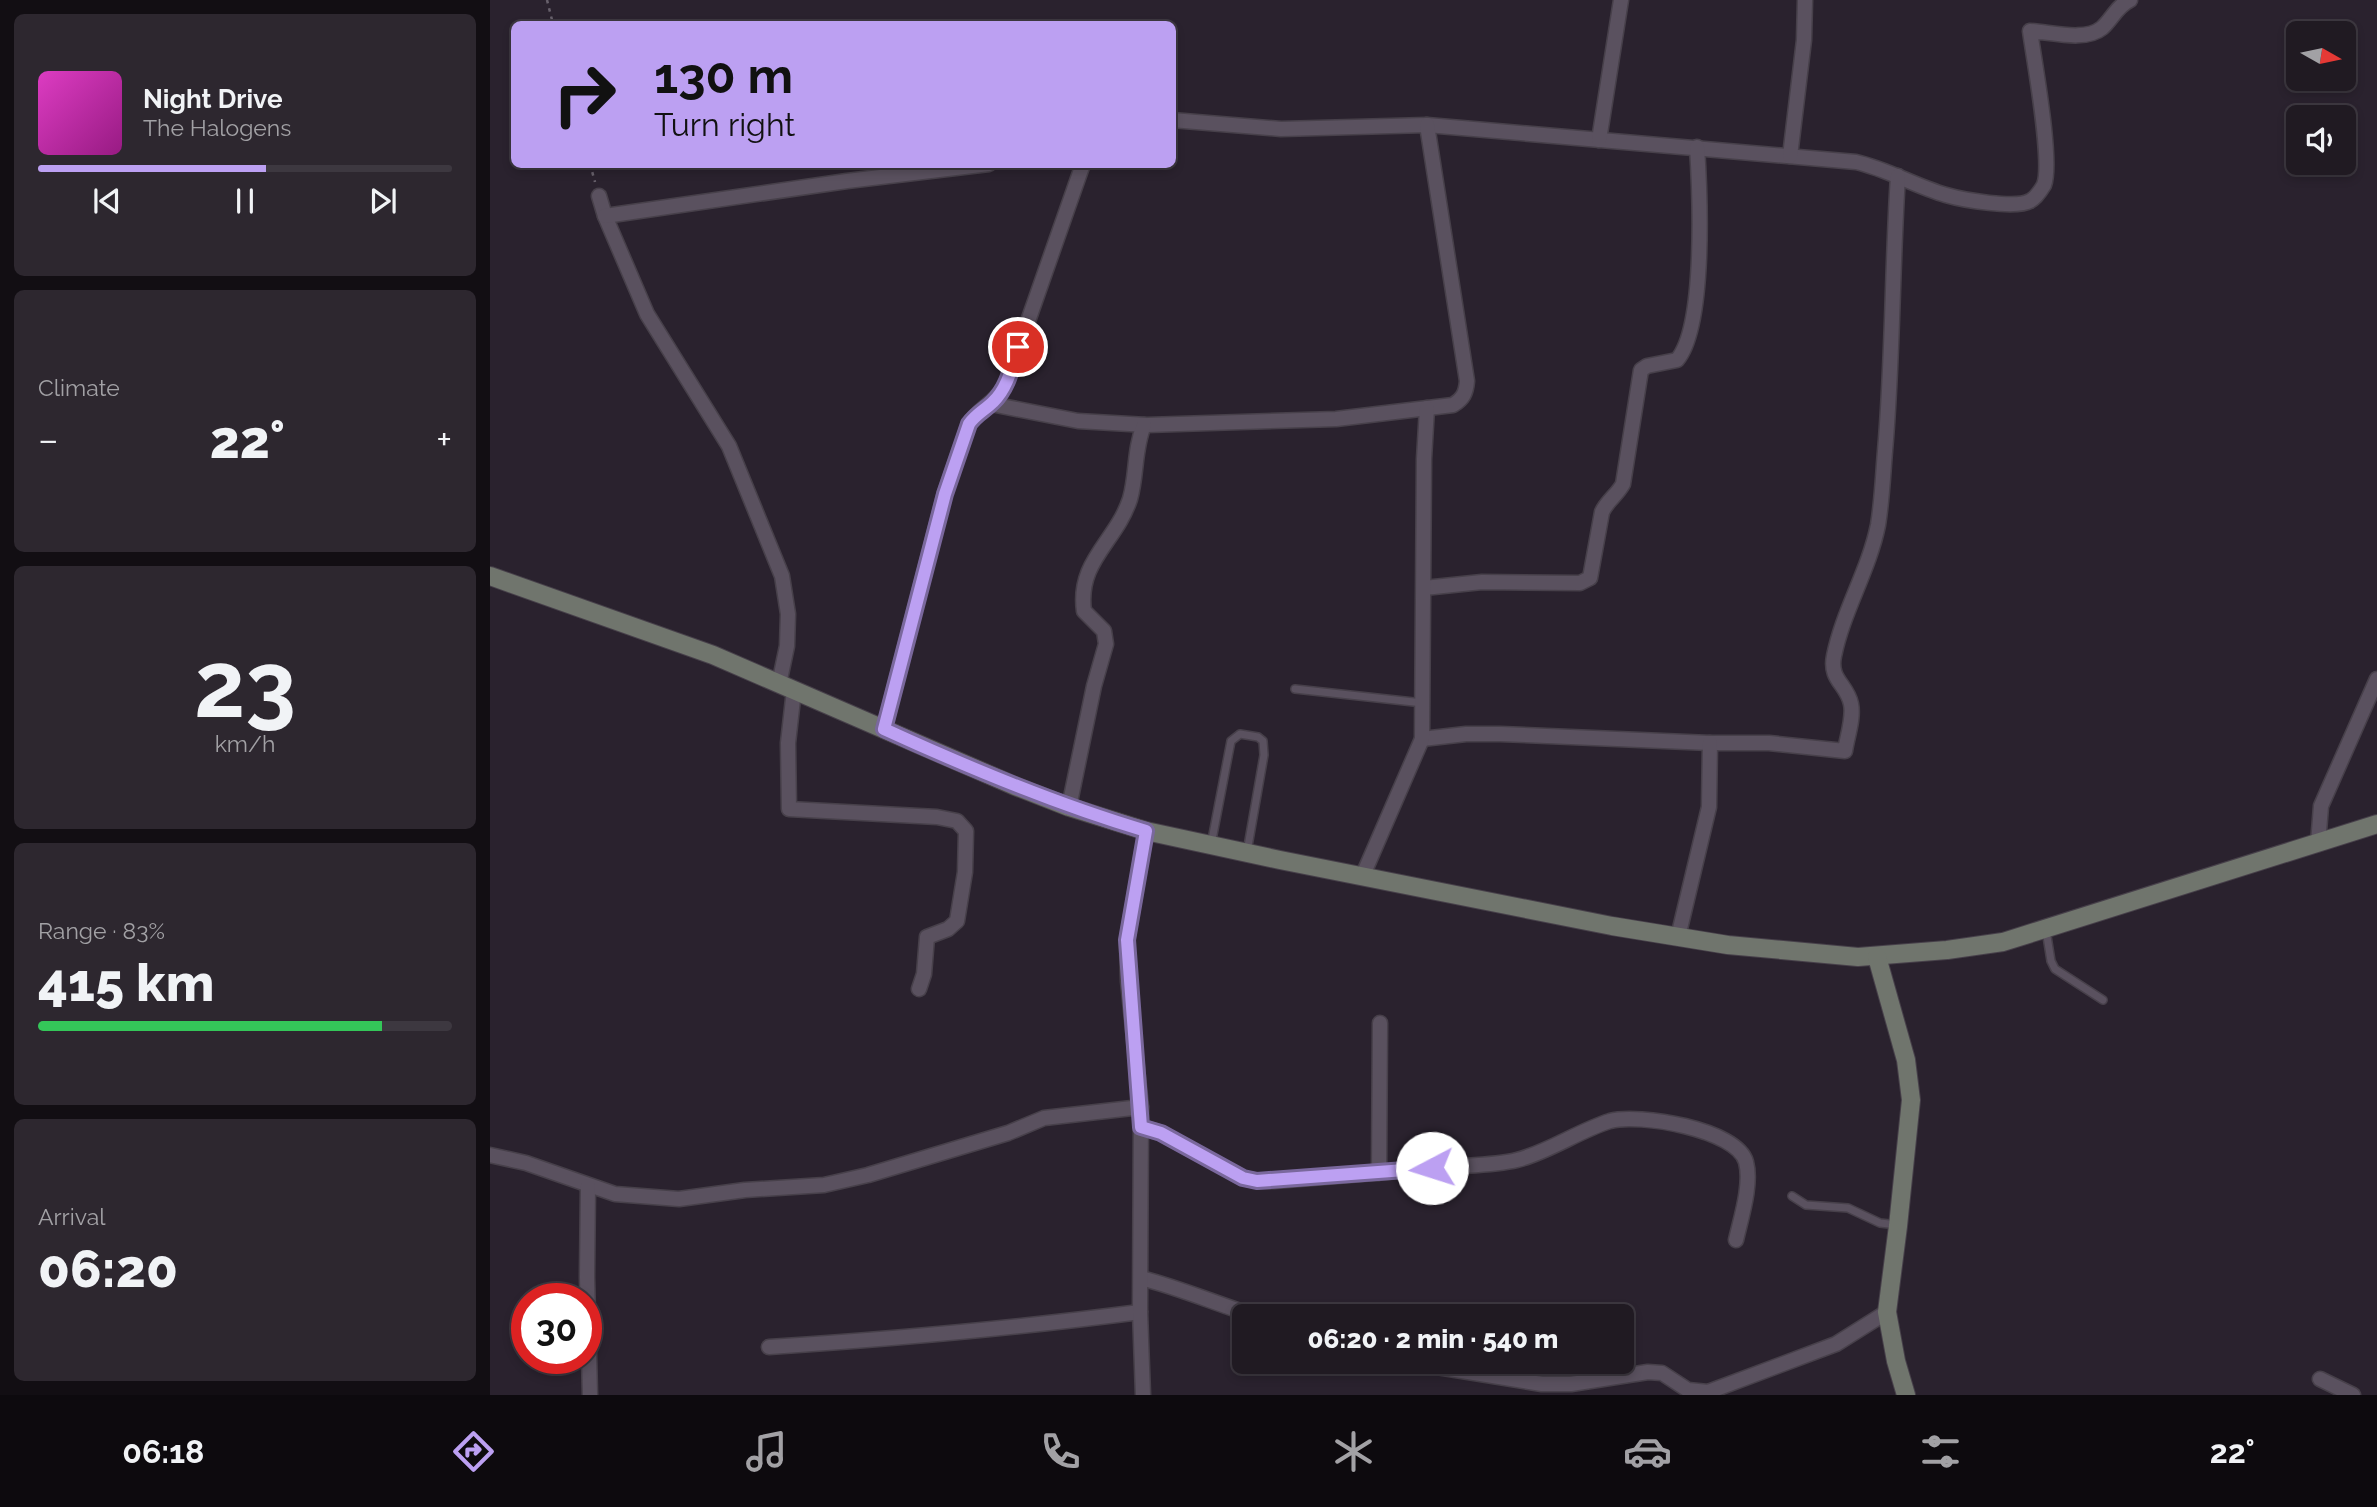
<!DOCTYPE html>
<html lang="en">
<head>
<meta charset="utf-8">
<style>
  body { margin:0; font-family:Raleway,sans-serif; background:#2d272f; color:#f1f3f6; height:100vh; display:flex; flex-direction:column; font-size:26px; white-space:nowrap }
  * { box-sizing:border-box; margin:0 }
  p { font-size:23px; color:#a2a1a5 }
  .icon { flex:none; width:38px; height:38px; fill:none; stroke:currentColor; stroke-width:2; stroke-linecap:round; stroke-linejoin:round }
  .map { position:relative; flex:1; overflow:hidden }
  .side { display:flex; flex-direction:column; gap:14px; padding:14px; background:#120e13; width:490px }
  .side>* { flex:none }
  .top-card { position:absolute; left:21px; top:21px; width:665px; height:147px; border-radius:10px; box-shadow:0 4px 10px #0003,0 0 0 2px #3d3840; background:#bca0f2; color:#111; overflow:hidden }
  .needle { width:46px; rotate:99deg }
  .tools { position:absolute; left:1796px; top:21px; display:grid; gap:14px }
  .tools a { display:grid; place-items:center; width:70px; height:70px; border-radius:10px; background:#201a22; box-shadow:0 4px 10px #0003,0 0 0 2px #3d3840; font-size:35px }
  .speed { position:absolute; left:21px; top:1283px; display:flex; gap:14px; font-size:35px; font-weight:700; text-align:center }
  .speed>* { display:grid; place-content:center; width:91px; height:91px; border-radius:50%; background:#201a22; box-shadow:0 4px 10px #0003,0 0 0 2px #3d3840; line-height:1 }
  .speed .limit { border:10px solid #d22; background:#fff; color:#111 }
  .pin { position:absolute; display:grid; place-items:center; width:60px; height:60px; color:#fff; margin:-30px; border:4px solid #fff; border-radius:50%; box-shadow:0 2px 7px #0007 }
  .me { position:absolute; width:77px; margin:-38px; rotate:265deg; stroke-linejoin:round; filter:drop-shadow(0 0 5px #0008) }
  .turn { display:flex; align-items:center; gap:24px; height:147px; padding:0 28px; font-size:32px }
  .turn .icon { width:91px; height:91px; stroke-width:2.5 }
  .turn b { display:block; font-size:49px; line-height:60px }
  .big { font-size:52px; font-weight:800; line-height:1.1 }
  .side .tile { flex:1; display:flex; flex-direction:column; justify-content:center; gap:10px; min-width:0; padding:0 24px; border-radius:10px; background:#2d272f }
  .side .dial { align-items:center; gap:0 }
  .dial b { font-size:91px; line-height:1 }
  .song { display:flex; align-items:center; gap:21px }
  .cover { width:84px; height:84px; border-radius:10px; background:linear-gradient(135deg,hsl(310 70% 55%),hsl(310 70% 35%)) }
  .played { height:7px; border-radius:4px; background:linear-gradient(90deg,#bca0f2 55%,#3d3840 55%) }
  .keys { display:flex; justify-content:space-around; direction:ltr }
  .heat { display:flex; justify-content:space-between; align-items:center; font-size:38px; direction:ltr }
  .charge { height:10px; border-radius:5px; background:linear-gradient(90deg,#34c759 83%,#3d3840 0) }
  .trip { position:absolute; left:742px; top:1304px; width:402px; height:70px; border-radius:10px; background:#201a22; box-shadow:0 4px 10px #0003,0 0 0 2px #3d3840; font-weight:800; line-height:70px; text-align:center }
  .tab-bar { display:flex; height:112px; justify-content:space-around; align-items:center; background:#0d0a0e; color:#a2a1a5 }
  .tab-bar .icon { width:49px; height:49px }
  .tab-bar .active { color:#bca0f2 }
  .tab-bar b { font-size:32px; color:#f1f3f6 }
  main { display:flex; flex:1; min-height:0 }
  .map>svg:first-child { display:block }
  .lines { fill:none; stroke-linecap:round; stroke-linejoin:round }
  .lane-casing { stroke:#47404a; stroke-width:10 }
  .street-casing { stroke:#47404a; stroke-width:17 }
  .secondary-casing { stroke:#47404a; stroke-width:20 }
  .path { stroke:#68616c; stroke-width:2.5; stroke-dasharray:3.5 5; stroke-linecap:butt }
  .lane { stroke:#5a515f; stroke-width:7 }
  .street { stroke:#5a515f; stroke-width:14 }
  .secondary { stroke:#70756d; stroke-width:18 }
  .route-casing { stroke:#7a689d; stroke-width:18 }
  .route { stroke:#bca0f2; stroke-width:12 }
</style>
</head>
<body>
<main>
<section class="side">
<div class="tile">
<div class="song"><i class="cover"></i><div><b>Night Drive</b><p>The Halogens</p></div></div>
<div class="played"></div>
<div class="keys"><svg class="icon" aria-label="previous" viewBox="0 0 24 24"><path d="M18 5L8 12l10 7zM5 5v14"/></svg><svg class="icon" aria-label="pause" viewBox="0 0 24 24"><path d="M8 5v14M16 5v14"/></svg><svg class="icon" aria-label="next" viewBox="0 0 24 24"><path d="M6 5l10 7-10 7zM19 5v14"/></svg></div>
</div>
<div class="tile"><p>Climate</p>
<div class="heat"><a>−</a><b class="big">22°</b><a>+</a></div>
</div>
<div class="tile dial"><b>23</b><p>km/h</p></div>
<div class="tile"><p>Range · 83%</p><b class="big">415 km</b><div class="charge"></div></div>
<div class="tile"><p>Arrival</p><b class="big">06:20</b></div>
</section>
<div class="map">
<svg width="1887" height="1395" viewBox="0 0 1887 1395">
  <rect width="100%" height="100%" fill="#2a222e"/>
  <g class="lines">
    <g class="lane-casing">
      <g id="lane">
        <polyline points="805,689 933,703"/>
        <polyline points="721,845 741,741 750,734 768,737 773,741 774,755 757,852"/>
        <polyline points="1556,930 1561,961 1565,969 1613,1000"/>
        <polyline points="1302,1196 1316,1205 1358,1208 1390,1223 1408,1225"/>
      </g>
    </g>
    <g class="street-casing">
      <g id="street">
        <path d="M682,120l109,9 146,-4 429,37c31,7 59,24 90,33 17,5 70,14 84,6 6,-3 11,-11 14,-16 9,-23 -10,-125 -14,-154 21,1 55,11 72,-3 10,-9 15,-22 28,-28"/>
        <polyline points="1109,140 1131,0"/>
        <polyline points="1300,156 1314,40 1315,0"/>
        <polyline points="109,196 115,216 157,314 239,446 292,576 298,614 297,646 289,684"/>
        <polyline points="115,216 357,181 499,164"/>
        <path d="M501,404l87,17 69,4 189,-6 117,-14c10,-6 13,-12 14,-24l-40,-256"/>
        <path d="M934,588l58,-6 98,1 10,-5 12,-66c5,-11 15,-17 21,-28l18,-114 6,-4 30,-6c29,-34 23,-167 20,-213"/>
        <polyline points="304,690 298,743 299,809 447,817 467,821 476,831 475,872 467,921 458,929 437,937 434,974 429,989"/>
        <path d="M394,729l61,-236 24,-69c11,-17 26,-20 37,-40l77,-220"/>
        <path d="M932,739l44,-5h34l210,9h59l76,8c2,-14 9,-33 6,-47 -4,-20 -22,-24 -17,-48 9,-45 35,-86 44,-131 4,-24 5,-50 7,-74 8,-92 7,-184 13,-275"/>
        <path d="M579,807l25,-121 12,-42 -2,-13 -20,-20c-7,-50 32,-69 46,-112 7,-24 4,-50 14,-74"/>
        <polyline points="1828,844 1831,806 1887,679"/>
        <polyline points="873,875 932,739 934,459 937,408"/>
        <polyline points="1188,937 1219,807 1220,743"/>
        <path d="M651,1127l20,6 82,45 14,3h17c54,-4 109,-9 164,-13 25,-3 54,-2 79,-8 32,-8 61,-29 93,-39 28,-8 127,8 136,41 6,22 -5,56 -10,78"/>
        <polyline points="0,1155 36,1163 125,1194 189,1199 255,1190 334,1185 378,1175 518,1133 554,1118 651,1107"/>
        <polyline points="889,1173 890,1023"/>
        <polyline points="98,1186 97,1277 100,1395"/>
        <path d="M651,1278c39,10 76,26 114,38"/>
        <path d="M279,1347c124,-8 248,-19 371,-35"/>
        <polyline points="916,1362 1052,1384 1081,1384 1158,1372 1172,1373 1198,1390 1218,1392 1346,1344 1397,1312"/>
        <polyline points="1830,1379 1863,1395"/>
        <polyline points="653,1395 650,1312 651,1107 638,981 637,940 656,831"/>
      </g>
    </g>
    <g class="secondary-casing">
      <g id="secondary">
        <polyline points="0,576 223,655 525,786 579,807 656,831 790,860 1122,926 1238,945 1368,957 1457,950 1513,942 1887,824"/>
        <polyline points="1387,957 1416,1060 1421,1100 1408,1226 1397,1312 1406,1361 1416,1395"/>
      </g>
    </g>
    <g class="path">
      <polyline points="57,0 63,24"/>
      <polyline points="100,164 105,182"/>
    </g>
    <use href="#lane" class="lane"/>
    <use href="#street" class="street"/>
    <use href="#secondary" class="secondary"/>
  </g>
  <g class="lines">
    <g class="route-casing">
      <path id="route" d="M528,347c-6,19 -10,41 -25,55 -8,8 -17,12 -24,22l-24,70 -61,235c85,39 171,75 262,102l-19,109 14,187 20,6 82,45 14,3 175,-13"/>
    </g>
    <use href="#route" class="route"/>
  </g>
</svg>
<div class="tools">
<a><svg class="needle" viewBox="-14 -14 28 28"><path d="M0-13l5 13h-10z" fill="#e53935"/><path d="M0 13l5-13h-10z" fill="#a2a1a5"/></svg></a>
<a><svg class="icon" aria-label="sound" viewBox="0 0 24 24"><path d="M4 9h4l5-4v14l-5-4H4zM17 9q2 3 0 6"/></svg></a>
</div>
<div class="speed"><div class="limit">30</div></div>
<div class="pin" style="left:528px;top:347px;background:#d93025"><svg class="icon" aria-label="arrive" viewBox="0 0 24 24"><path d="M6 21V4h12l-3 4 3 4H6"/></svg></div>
<svg class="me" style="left:942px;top:1168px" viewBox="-20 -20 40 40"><circle r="19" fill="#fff"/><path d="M0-13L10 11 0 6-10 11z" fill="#bca0f2"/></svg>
<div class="trip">06:20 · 2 min · 540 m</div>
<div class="top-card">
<div class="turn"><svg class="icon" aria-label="right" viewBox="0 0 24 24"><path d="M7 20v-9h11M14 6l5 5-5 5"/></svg><div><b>130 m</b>Turn right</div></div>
</div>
</div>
</main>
<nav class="tab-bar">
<b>06:18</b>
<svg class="icon active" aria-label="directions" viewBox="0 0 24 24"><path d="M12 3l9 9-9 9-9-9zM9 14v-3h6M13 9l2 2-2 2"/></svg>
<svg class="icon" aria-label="music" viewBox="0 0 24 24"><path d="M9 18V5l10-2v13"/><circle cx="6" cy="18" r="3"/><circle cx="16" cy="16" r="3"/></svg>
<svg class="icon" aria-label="phone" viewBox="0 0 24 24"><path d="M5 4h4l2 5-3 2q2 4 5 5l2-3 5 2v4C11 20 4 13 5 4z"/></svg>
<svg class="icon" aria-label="climate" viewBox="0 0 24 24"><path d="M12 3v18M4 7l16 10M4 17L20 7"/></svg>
<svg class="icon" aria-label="car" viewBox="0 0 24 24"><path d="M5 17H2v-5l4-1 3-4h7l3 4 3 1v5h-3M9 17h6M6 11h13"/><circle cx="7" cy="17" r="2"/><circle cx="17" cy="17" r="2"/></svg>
<svg class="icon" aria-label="filters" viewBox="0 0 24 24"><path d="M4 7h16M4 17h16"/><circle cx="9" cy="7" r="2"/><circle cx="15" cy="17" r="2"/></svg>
<b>22°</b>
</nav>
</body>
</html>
